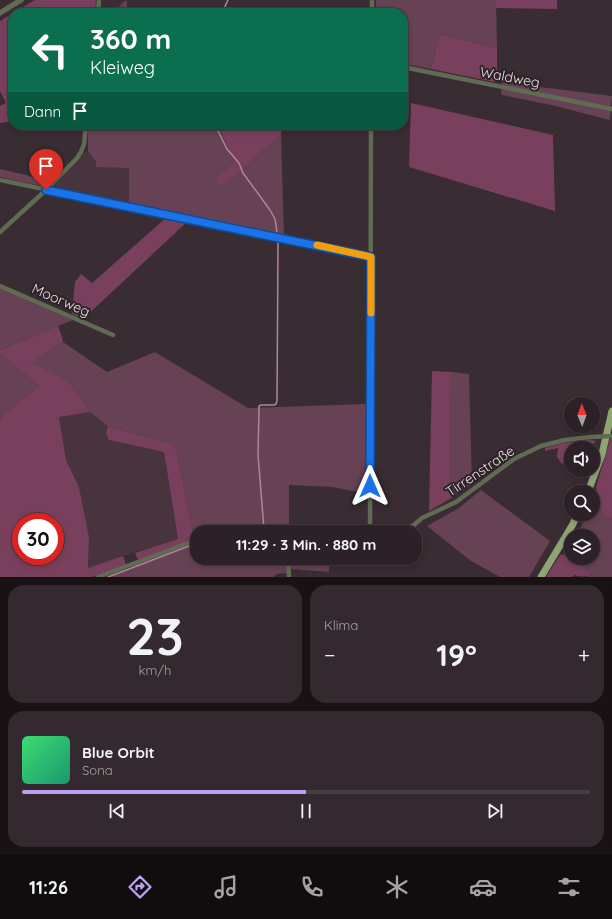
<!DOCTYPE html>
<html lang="de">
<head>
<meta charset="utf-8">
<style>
  body { margin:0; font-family:Quicksand,sans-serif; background:#33292e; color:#f1f3f6; height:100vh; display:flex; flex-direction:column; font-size:15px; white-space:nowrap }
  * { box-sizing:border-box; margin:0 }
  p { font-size:13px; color:#a6a3a7 }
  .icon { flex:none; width:22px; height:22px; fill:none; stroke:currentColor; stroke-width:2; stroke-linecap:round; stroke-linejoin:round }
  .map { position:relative; height:577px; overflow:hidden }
  .panel { display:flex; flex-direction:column; gap:8px; padding:8px; background:#181215; flex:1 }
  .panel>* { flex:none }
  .hud { position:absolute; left:8px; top:8px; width:400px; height:122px; border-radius:16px; box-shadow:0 2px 6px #0003,0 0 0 1px #473e43; background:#0b6e4f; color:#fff; overflow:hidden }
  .needle { width:26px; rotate:359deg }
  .fabs { position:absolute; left:564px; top:397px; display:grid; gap:8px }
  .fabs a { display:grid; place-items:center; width:36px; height:36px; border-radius:50%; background:#2b2126; box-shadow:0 2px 6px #0003,0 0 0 1px #473e43; font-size:20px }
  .speed { position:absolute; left:12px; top:513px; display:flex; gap:8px; font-size:20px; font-weight:700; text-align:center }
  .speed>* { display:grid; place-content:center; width:52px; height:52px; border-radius:50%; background:#2b2126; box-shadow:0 2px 6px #0003,0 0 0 1px #473e43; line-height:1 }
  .speed .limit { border:6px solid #d22; background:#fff; color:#111 }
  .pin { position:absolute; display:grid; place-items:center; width:34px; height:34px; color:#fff; margin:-41px -17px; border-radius:50% 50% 50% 0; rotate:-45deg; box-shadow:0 0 4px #0007 }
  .pin .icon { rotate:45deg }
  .me { position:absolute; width:44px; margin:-22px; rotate:0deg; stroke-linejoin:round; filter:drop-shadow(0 0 3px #0008) }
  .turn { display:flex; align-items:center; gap:14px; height:84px; padding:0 16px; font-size:18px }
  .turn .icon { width:52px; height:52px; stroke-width:2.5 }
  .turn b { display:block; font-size:28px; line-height:34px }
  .then { display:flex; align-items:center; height:38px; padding:0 16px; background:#0003; gap:8px; font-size:15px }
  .big { font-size:30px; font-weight:700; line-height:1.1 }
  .panel .tile { flex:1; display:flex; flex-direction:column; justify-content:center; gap:6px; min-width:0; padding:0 14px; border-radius:16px; background:#33292e }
  .panel .dial { align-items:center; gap:0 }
  .dial b { font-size:52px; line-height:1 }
  .song { display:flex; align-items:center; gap:12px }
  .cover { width:48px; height:48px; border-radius:6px; background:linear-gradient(135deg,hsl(140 70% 55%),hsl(160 70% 35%)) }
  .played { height:4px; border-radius:2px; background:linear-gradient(90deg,#bca0f2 50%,#473e43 50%) }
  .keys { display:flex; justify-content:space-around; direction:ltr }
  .heat { display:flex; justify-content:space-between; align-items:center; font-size:22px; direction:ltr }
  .panel .tiles { flex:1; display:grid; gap:8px; grid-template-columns:1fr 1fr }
  .tile:last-child { grid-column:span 2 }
  .trip { position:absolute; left:190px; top:525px; width:232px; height:40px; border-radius:16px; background:#2b2126; box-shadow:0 2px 6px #0003,0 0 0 1px #473e43; font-weight:700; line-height:40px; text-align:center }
  .tab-bar { display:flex; height:64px; justify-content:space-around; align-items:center; background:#110d0f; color:#a6a3a7 }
  .tab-bar .icon { width:28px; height:28px }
  .tab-bar .current { color:#bca0f2 }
  .tab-bar b { font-size:18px; color:#f1f3f6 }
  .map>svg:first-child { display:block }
  .built { fill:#47343d }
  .green { fill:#664254 }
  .forest { fill:#79405e; fill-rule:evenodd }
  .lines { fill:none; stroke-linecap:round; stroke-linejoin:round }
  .stream { stroke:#b1859b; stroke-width:1.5 }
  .minor { stroke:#606b53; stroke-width:4.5 }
  .tertiary { stroke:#606b53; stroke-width:5.5 }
  .primary { stroke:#8ea573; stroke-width:7 }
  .minor-bridge { stroke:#606b53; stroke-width:4.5 }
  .route-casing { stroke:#114b97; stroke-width:10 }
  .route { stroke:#1a73e8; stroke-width:7 }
  .slow { stroke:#f59e0b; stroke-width:7 }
  .labels { text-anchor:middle; stroke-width:4; stroke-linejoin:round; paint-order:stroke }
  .street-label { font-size:14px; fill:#e4dcdf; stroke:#2f2229 }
</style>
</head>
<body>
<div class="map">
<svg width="612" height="577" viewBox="0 0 612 577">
  <rect width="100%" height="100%" fill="#392c33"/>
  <g class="built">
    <polygon points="88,151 96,162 96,167 129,167 129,204 55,189 54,185 84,153"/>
    <polygon points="90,412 108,426 106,433 109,440 164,452 178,539 123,556 88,569 89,537 79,487 66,460 59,417"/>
  </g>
  <g class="green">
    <polygon points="376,0 496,0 497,48 439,34 431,69 403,64 403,13 376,13"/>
    <path d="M124,1h3v12h-20c8,-2 12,-6 17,-12z"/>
    <polygon points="504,78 508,78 524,85 612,96 610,120 551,105 502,95 501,93 502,80"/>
    <polygon points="133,125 218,125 230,152 236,162 221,173 243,169 281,134 284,236 129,204 129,168 96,167 96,162 88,151 88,127 133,126"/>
    <polygon points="0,169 26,175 48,183 42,186 0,177"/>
    <polygon points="0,287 73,320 0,350"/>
    <polygon points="63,342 107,372 155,352 248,408 367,404 368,494 332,487 289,485 289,530 260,532 197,532 197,536 194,536 175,445 108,426 90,412 67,379 30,363"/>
    <polygon points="0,354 39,386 2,416 0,421"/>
    <polygon points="451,372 469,374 472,484 450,499"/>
    <polygon points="481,490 550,541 529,577 500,577 471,561 427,526 459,508"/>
    <polygon points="597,496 598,499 610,519 612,519 612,577 587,577 592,575 571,558 593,558 593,536 576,536 588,514 593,514 593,504"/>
    <polygon points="191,544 197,544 197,558 286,558 287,573 277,574 273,577 107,577"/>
    <polygon points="291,558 330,558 329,572 291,569"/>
  </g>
  <g class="forest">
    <polygon points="35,0 96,0 95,13 13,13"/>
    <polygon points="496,0 557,0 557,9 496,8"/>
    <polygon points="13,13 13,121 0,123 0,106 6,103 0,91 0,21"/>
    <polygon points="439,34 497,48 497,78 495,82 431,69"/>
    <polygon points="411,103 553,135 555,211 409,167"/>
    <polygon points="218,125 281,125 281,134 243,169 220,185 217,182 221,173 235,162 230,152"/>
    <polygon points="167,217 188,221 83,319 72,314 75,282 81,274 92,283"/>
    <path d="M58,326l4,11 1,5 -32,21 36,16 23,33 -31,5 7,43 13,27 10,50 -1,31 35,-12 3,9 -34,12h-92v-156l2,-5 37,-30 -39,-32v-4zM21,522h34v34h-34z"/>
    <polygon points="432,371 451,372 450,499 429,511"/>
    <polygon points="108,426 175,445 194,536 191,540 138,560 135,553 178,539 164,452 109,440 106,433"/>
    <polygon points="610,439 612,439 612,519 602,514 596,487"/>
    <polygon points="590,440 596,441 590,448 571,448 571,460 562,464 557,457 558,448 545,451 545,448 564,443"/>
    <path d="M567,554l25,21c-6,2 -12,2 -17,0l-3,2h-26l14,-22z"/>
  </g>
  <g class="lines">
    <g class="stream">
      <polyline points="222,13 228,0"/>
      <polyline points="215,125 227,149 239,163 243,173 270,210 275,219 277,232"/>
      <polyline points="264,529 258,455 259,409 259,406 261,405 274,405 276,404 277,401 278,242"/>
      <polyline points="108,577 189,546 197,545"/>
    </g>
    <g class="minor">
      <polyline points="98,13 99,0"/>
      <polyline points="372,13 372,0"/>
      <polyline points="403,67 612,109"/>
      <polyline points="0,180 371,257"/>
      <polyline points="0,232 46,190 77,158 81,152 84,144 86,125"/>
      <polyline points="0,286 113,335"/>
      <polyline points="363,532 405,529 414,525 422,518 456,502 514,459 541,446 565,440 590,437"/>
      <polyline points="370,532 371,125"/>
      <polyline points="288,558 289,577"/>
      <polyline points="98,577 191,542 197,542"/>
    </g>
    <polyline class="tertiary" points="0,13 21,0"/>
    <g class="primary">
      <polyline points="588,492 602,454 612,411"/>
      <polyline points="541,577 573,524 577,514"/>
    </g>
    <polyline class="minor-bridge" points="590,437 612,436"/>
  </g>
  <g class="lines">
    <g class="route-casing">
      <polyline id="route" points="46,190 371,257 370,486"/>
    </g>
    <use href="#route" class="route"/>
    <polyline class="slow" points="317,245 371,257 371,313"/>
  </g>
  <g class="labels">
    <g class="street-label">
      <text transform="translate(510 77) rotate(11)" y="5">Waldweg</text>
      <text transform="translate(61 300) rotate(24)" y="5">Moorweg</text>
      <text transform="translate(480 471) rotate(-34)" y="5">Tirrenstraße</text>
    </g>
  </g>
</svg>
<div class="fabs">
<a><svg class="needle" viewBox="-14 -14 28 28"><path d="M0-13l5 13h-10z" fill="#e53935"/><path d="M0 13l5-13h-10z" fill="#a6a3a7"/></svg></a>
<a><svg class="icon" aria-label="sound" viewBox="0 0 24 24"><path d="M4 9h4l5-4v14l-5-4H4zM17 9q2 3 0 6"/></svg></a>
<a><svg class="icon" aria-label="search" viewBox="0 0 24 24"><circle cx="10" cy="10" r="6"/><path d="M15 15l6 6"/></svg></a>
<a><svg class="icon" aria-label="layers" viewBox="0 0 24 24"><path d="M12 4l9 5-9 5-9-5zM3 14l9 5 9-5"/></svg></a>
</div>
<div class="speed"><div class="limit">30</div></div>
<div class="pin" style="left:46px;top:190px;background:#d93025"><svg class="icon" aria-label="arrive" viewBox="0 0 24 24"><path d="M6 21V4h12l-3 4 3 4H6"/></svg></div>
<svg class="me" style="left:370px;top:486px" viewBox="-20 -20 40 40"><path d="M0-17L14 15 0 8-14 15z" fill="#1a73e8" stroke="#fff" stroke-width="4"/></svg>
<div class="trip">11:29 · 3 Min. · 880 m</div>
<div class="hud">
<div class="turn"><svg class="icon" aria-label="left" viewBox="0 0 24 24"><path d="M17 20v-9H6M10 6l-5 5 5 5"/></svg><div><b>360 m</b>Kleiweg</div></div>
<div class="then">Dann<svg class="icon" aria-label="arrive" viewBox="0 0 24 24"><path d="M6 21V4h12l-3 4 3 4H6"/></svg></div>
</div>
</div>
<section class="panel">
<div class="tiles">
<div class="tile dial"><b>23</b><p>km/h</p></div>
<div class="tile"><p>Klima</p>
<div class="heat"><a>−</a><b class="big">19°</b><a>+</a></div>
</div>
<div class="tile">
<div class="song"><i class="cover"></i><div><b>Blue Orbit</b><p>Sona</p></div></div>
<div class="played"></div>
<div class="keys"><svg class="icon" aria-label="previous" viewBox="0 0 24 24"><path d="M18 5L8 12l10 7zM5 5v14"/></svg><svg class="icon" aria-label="pause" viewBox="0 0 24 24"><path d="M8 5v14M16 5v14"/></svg><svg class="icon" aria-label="next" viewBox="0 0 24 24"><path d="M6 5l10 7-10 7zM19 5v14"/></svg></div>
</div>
</div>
</section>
<nav class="tab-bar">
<b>11:26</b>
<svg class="icon current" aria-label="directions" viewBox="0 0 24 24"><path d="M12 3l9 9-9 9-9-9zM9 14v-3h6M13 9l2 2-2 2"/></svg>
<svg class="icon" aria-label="music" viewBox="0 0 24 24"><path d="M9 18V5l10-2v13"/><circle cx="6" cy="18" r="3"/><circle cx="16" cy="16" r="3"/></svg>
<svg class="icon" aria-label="phone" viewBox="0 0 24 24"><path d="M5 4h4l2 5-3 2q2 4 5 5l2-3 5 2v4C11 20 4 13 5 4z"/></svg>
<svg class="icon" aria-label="climate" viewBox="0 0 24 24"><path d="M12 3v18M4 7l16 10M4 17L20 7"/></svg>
<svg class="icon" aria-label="car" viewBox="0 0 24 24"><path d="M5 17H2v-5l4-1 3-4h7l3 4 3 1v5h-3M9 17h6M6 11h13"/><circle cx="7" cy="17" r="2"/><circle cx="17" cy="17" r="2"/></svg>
<svg class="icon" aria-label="filters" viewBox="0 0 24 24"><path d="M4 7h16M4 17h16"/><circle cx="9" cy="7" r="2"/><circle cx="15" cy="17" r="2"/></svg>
</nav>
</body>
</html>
